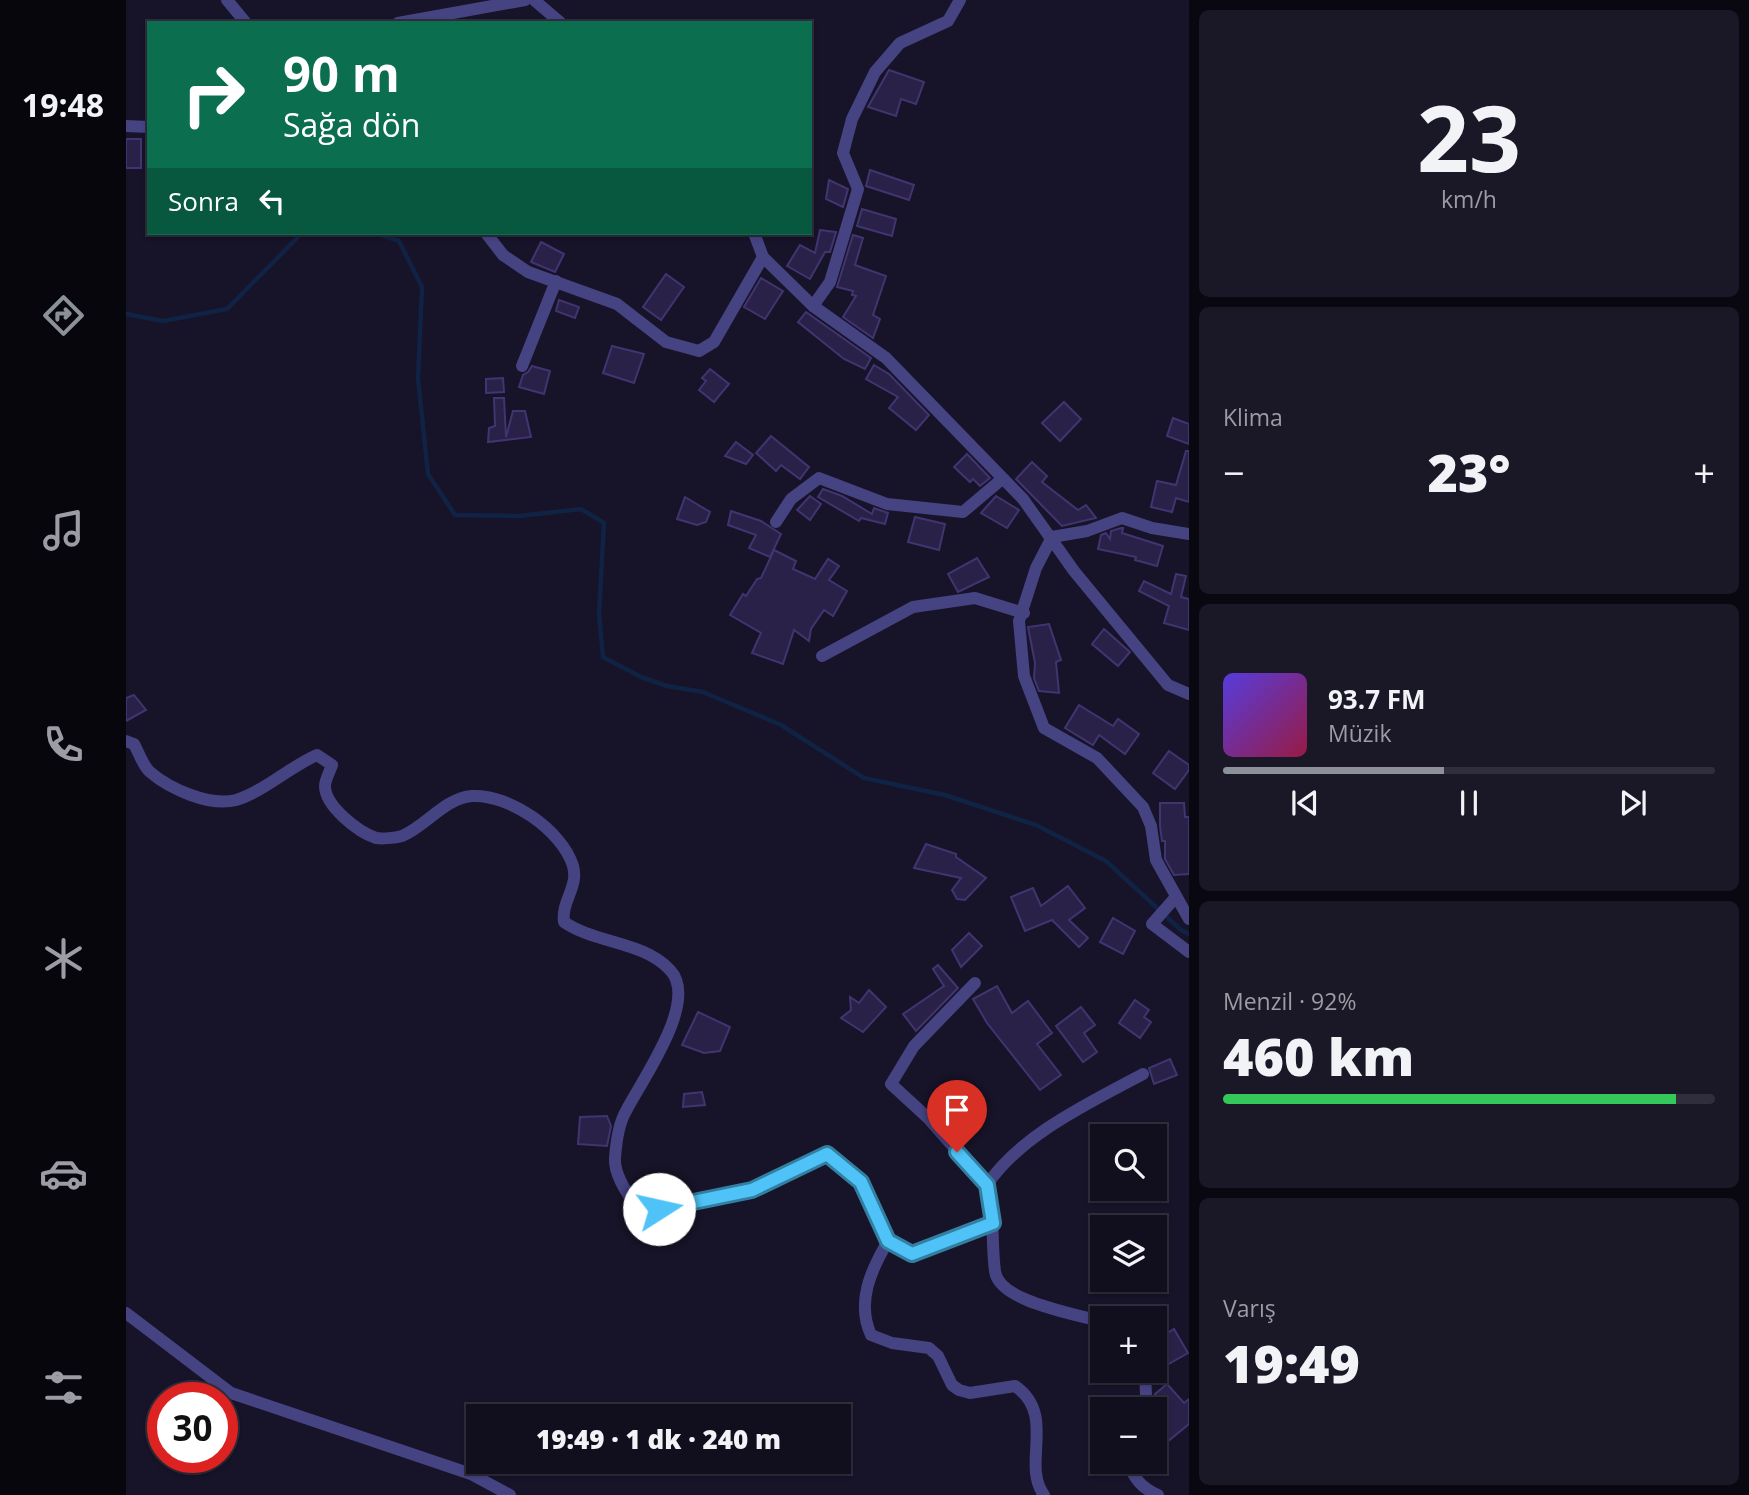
<!DOCTYPE html>
<html lang="tr">
<head>
<meta charset="utf-8">
<style>
  body { margin:0; font-family:"Open Sans",sans-serif; background:#1a1727; color:#f1f3f6; height:100vh; display:flex; flex-direction:column; font-size:26px; white-space:nowrap }
  * { box-sizing:border-box; margin:0 }
  p { font-size:23px; color:#9c9ca4 }
  .icon { flex:none; width:38px; height:38px; fill:none; stroke:currentColor; stroke-width:2; stroke-linecap:round; stroke-linejoin:round }
  .map { position:relative; flex:1; overflow:hidden }
  .drawer { display:flex; flex-direction:column; gap:10px; padding:10px; background:#090810; width:560px }
  .drawer>* { flex:none }
  .top-card { position:absolute; left:21px; top:21px; width:665px; height:214px; border-radius:0px; box-shadow:0 2px 5px #0004,0 0 0 2px #302e3c; background:#0b6e4f; color:#fff; overflow:hidden }
  .controls { position:absolute; left:964px; top:1124px; display:grid; gap:14px }
  .controls a { display:grid; place-items:center; width:77px; height:77px; border-radius:0px; background:#110e1e; box-shadow:0 2px 5px #0004,0 0 0 2px #302e3c; font-size:35px }
  .speed { position:absolute; left:21px; top:1382px; display:flex; gap:14px; font-size:35px; font-weight:700; text-align:center }
  .speed>* { display:grid; place-content:center; width:91px; height:91px; border-radius:50%; background:#110e1e; box-shadow:0 2px 5px #0004,0 0 0 2px #302e3c; line-height:1 }
  .speed .limit { border:10px solid #d22; background:#fff; color:#111 }
  .pin { position:absolute; display:grid; place-items:center; width:60px; height:60px; color:#fff; margin:-72px -30px; border-radius:50% 50% 50% 0; rotate:-45deg; box-shadow:0 0 7px #0007 }
  .pin .icon { rotate:45deg }
  .me { position:absolute; width:77px; margin:-38px; rotate:80deg; stroke-linejoin:round; filter:drop-shadow(0 0 5px #0008) }
  .turn { display:flex; align-items:center; gap:24px; height:147px; padding:0 21px; font-size:32px }
  .turn .icon { width:91px; height:91px; stroke-width:2.5 }
  .turn b { display:block; font-size:49px; line-height:60px }
  .then { display:flex; align-items:center; height:66px; padding:0 21px; background:#0003; gap:14px; font-size:26px }
  .big { font-size:52px; font-weight:800; line-height:1.1 }
  .drawer .card { flex:1; display:flex; flex-direction:column; justify-content:center; gap:10px; min-width:0; padding:0 24px; border-radius:10px; background:#1a1727 }
  .drawer .dial { align-items:center; gap:0 }
  .dial b { font-size:91px; line-height:1 }
  .song { display:flex; align-items:center; gap:21px }
  .cover { width:84px; height:84px; border-radius:10px; background:linear-gradient(135deg,hsl(250 70% 55%),hsl(340 70% 35%)) }
  .played { height:7px; border-radius:4px; background:linear-gradient(90deg,#8c9099 45%,#302e3c 45%) }
  .keys { display:flex; justify-content:space-around; direction:ltr }
  .heat { display:flex; justify-content:space-between; align-items:center; font-size:38px; direction:ltr }
  .charge { height:10px; border-radius:5px; background:linear-gradient(90deg,#34c759 92%,#302e3c 0) }
  .trip { position:absolute; left:340px; top:1404px; width:385px; height:70px; border-radius:0px; background:#110e1e; box-shadow:0 2px 5px #0004,0 0 0 2px #302e3c; font-weight:800; line-height:70px; text-align:center }
  main { display:flex; flex:1; min-height:0 }
  .dock { display:flex; flex-direction:column; width:126px; justify-content:space-around; align-items:center; background:#07060c; color:#9c9ca4 }
  .dock .icon { width:49px; height:49px }
  .dock .active { color:#8c9099 }
  .dock b { font-size:32px; color:#f1f3f6 }
  .map>svg:first-child { display:block }
  .lines { fill:none; stroke-linecap:round; stroke-linejoin:round }
  .stream { stroke:#102344; stroke-width:4.5 }
  .building { fill:#292147; stroke:#413571; stroke-width:2 }
  .minor { stroke:#454382; stroke-width:12 }
  .route-casing { stroke:#337fa1; stroke-width:18 }
  .route { stroke:#4fc3f7; stroke-width:12 }
</style>
</head>
<body>
<main>
<nav class="dock">
<b>19:48</b>
<svg class="icon active" aria-label="directions" viewBox="0 0 24 24"><path d="M12 3l9 9-9 9-9-9zM9 14v-3h6M13 9l2 2-2 2"/></svg>
<svg class="icon" aria-label="music" viewBox="0 0 24 24"><path d="M9 18V5l10-2v13"/><circle cx="6" cy="18" r="3"/><circle cx="16" cy="16" r="3"/></svg>
<svg class="icon" aria-label="phone" viewBox="0 0 24 24"><path d="M5 4h4l2 5-3 2q2 4 5 5l2-3 5 2v4C11 20 4 13 5 4z"/></svg>
<svg class="icon" aria-label="climate" viewBox="0 0 24 24"><path d="M12 3v18M4 7l16 10M4 17L20 7"/></svg>
<svg class="icon" aria-label="car" viewBox="0 0 24 24"><path d="M5 17H2v-5l4-1 3-4h7l3 4 3 1v5h-3M9 17h6M6 11h13"/><circle cx="7" cy="17" r="2"/><circle cx="17" cy="17" r="2"/></svg>
<svg class="icon" aria-label="filters" viewBox="0 0 24 24"><path d="M4 7h16M4 17h16"/><circle cx="9" cy="7" r="2"/><circle cx="15" cy="17" r="2"/></svg>
</nav>
<div class="map">
<svg width="1063" height="1495" viewBox="0 0 1063 1495">
  <rect width="100%" height="100%" fill="#171328"/>
  <g class="lines">
    <g class="stream">
      <polyline points="250,233 273,241 296,287 292,379 302,474 329,515 393,516 455,509 478,523 473,614 477,657 515,677 541,686 577,692 655,725 738,778 819,795 910,825 980,861 1055,930 1063,934"/>
      <polyline points="0,314 37,321 101,309 176,233"/>
    </g>
  </g>
  <g class="building">
    <polygon points="763,70 798,82 790,104 775,99 770,116 742,107"/>
    <rect x="0" y="139" width="15" height="29"/>
    <polygon points="744,170 788,185 783,200 740,186"/>
    <polygon points="703,180 722,189 717,207 700,199"/>
    <polygon points="736,209 770,219 766,236 731,226"/>
    <polygon points="694,230 710,232 704,252 699,252 684,279 661,266 674,245 689,253"/>
    <polygon points="727,235 737,238 729,265 760,276 747,315 754,319 747,338 717,317 730,296 726,295 727,291 711,287"/>
    <polygon points="415,242 438,254 429,272 405,262"/>
    <polygon points="540,274 558,287 535,320 517,307"/>
    <polygon points="635,278 657,291 639,319 618,307"/>
    <polygon points="433,300 453,307 449,318 430,311"/>
    <polygon points="680,312 745,358 739,369 718,359 672,322"/>
    <polygon points="486,346 518,354 508,383 477,373"/>
    <polygon points="748,365 763,374 803,415 790,430 763,408 772,397 740,379"/>
    <polygon points="406,366 424,371 418,394 393,387 397,375 402,372"/>
    <polygon points="584,369 603,384 588,402 573,390 580,381 576,378"/>
    <polygon points="377,378 378,392 360,393 360,379"/>
    <polygon points="368,398 378,398 380,437 387,411 399,411 405,437 362,442 363,428 369,426"/>
    <polygon points="938,402 955,419 934,441 916,423"/>
    <polygon points="1047,418 1063,424 1063,444 1041,436"/>
    <polygon points="645,436 683,467 674,479 655,465 650,471 630,453"/>
    <polygon points="610,442 627,455 620,464 599,456"/>
    <polygon points="1060,451 1063,451 1063,502 1050,498 1046,512 1025,507 1031,481 1050,485"/>
    <polygon points="841,454 864,478 854,486 847,479 844,482 828,467"/>
    <polygon points="906,462 921,476 916,482 952,510 960,505 970,518 936,526 890,479"/>
    <polygon points="697,489 716,496 746,514 748,508 762,513 759,524 735,518 733,521 692,497"/>
    <polygon points="684,496 695,504 684,520 671,510"/>
    <polygon points="870,496 893,510 881,528 855,513"/>
    <polygon points="559,497 584,512 580,522 571,525 551,519"/>
    <polygon points="605,511 635,521 655,534 644,557 623,548 630,535 602,525"/>
    <polygon points="789,517 819,524 813,550 782,542"/>
    <polygon points="995,528 997,528 996,533 1037,546 1031,566 1009,560 1010,557 972,549 975,535 980,533 984,539 985,531"/>
    <polygon points="648,550 670,561 667,569 689,579 702,559 713,566 703,580 721,591 707,616 698,610 685,629 683,641 668,630 657,664 626,653 635,633 604,615 617,594 620,596 631,579 635,578"/>
    <polygon points="851,558 863,577 832,592 822,574"/>
    <polygon points="1050,574 1060,576 1055,597 1063,599 1063,630 1038,623 1043,606 1013,591 1018,581 1045,594"/>
    <polygon points="923,624 935,660 930,662 933,693 913,691 908,678 909,663 902,627"/>
    <polygon points="978,629 1004,652 992,666 966,644"/>
    <polygon points="8,695 20,710 0,721 0,698"/>
    <polygon points="953,705 987,726 992,719 1013,734 999,754 973,735 967,745 939,728"/>
    <polygon points="1043,751 1063,765 1063,770 1049,789 1027,773"/>
    <polygon points="1034,803 1058,803 1059,817 1063,817 1063,874 1048,875 1039,859 1039,841 1036,841 1034,826"/>
    <polygon points="800,844 830,854 830,857 860,878 839,900 831,899 826,890 835,878 788,868"/>
    <polygon points="942,886 959,908 943,920 962,938 953,947 926,920 899,931 885,897 907,888 915,906"/>
    <polygon points="987,918 1009,931 997,954 974,942"/>
    <polygon points="843,933 856,946 835,967 826,950"/>
    <polygon points="812,965 832,988 790,1031 777,1014 818,986 807,969"/>
    <polygon points="871,986 886,1013 902,1001 926,1033 911,1044 935,1075 914,1090 861,1023 847,999"/>
    <polygon points="743,990 760,1007 737,1032 715,1018 725,1010 724,997 733,1003"/>
    <polygon points="1009,1000 1023,1010 1018,1017 1025,1022 1014,1038 993,1023"/>
    <polygon points="955,1007 969,1025 958,1033 971,1052 957,1062 930,1026"/>
    <polygon points="572,1012 604,1027 594,1051 578,1053 556,1045"/>
    <polygon points="1044,1059 1051,1075 1028,1084 1023,1068"/>
    <polygon points="576,1092 579,1105 557,1107 558,1094"/>
    <polygon points="481,1116 485,1126 481,1146 452,1144 454,1117"/>
    <polygon points="1048,1329 1062,1353 1034,1369 1029,1360 1029,1341"/>
    <polygon points="1041,1384 1058,1403 1063,1399 1063,1424 1041,1442 1035,1435 1029,1442 1029,1407 1026,1404 1029,1394"/>
  </g>
  <g class="lines">
    <g class="minor">
      <polyline points="101,0 120,23"/>
      <polyline points="408,0 435,23"/>
      <polyline points="272,23 399,0"/>
      <polyline points="0,126 23,127"/>
      <polyline points="360,233 377,255 402,272 491,304 540,342 573,351 588,342 637,257"/>
      <polyline points="628,233 637,257 687,306 760,358 897,499 948,571 1042,685 1063,694"/>
      <polyline points="687,306 704,282 732,189 717,153 726,119 749,72 774,43 822,21 834,0"/>
      <polyline points="396,366 430,281"/>
      <polyline points="650,522 665,499 693,478 761,504 837,512 876,479"/>
      <polyline points="926,537 910,568 893,621 898,676 918,728 971,758 1017,807 1025,826 1030,860 1063,919"/>
      <polyline points="926,537 961,531 996,518 1026,528 1063,534"/>
      <polyline points="696,656 787,607 849,598 898,613"/>
      <path d="M0,741l8,3c5,9 9,22 16,28 20,17 60,35 86,28 27,-8 55,-34 81,-45l15,10c-2,6 -7,15 -7,21 0,20 33,46 51,52 6,1 19,0 26,-2 24,-10 43,-38 70,-40 37,-2 90,34 101,70 6,21 -12,35 -9,56 32,22 79,19 106,48 30,31 -29,111 -44,141 -7,12 -10,33 -11,47 -1,15 10,32 18,44l26,7 93,-19 75,-35 34,27 27,59c-17,29 -32,61 -17,94l21,8 37,5 9,8 14,29 7,5 11,3 45,-7c42,29 6,78 29,109"/>
      <polyline points="1049,898 1026,924 1063,952"/>
      <polyline points="849,983 788,1046 765,1084 802,1118 861,1185"/>
      <polyline points="762,1241 786,1254 868,1223"/>
      <polyline points="0,1313 105,1393 345,1474 384,1495"/>
      <path d="M976,1322c-24,-8 -104,-20 -107,-51 -4,-29 0,-57 -8,-86 33,-50 104,-83 156,-111"/>
      <polyline points="1015,1409 1020,1396 1019,1370"/>
      <path d="M1001,1461c7,17 14,27 31,34"/>
    </g>
  </g>
  <g class="lines">
    <g class="route-casing">
      <polyline id="route" points="533,1209 626,1190 701,1154 735,1182 762,1241 786,1254 867,1223 861,1185 831,1152"/>
    </g>
    <use href="#route" class="route"/>
  </g>
</svg>
<div class="controls">
<a><svg class="icon" aria-label="search" viewBox="0 0 24 24"><circle cx="10" cy="10" r="6"/><path d="M15 15l6 6"/></svg></a>
<a><svg class="icon" aria-label="layers" viewBox="0 0 24 24"><path d="M12 4l9 5-9 5-9-5zM3 14l9 5 9-5"/></svg></a>
<a>+</a>
<a>−</a>
</div>
<div class="speed"><div class="limit">30</div></div>
<div class="pin" style="left:831px;top:1152px;background:#d93025"><svg class="icon" aria-label="arrive" viewBox="0 0 24 24"><path d="M6 21V4h12l-3 4 3 4H6"/></svg></div>
<svg class="me" style="left:533px;top:1209px" viewBox="-20 -20 40 40"><circle r="19" fill="#fff"/><path d="M0-13L10 11 0 6-10 11z" fill="#4fc3f7"/></svg>
<div class="trip">19:49 · 1 dk · 240 m</div>
<div class="top-card">
<div class="turn"><svg class="icon" aria-label="right" viewBox="0 0 24 24"><path d="M7 20v-9h11M14 6l5 5-5 5"/></svg><div><b>90 m</b>Sağa dön</div></div>
<div class="then">Sonra<svg class="icon" aria-label="left" viewBox="0 0 24 24"><path d="M17 20v-9H6M10 6l-5 5 5 5"/></svg></div>
</div>
</div>
<section class="drawer">
<div class="card dial"><b>23</b><p>km/h</p></div>
<div class="card"><p>Klima</p>
<div class="heat"><a>−</a><b class="big">23°</b><a>+</a></div>
</div>
<div class="card">
<div class="song"><i class="cover"></i><div><b>93.7 FM</b><p>Müzik</p></div></div>
<div class="played"></div>
<div class="keys"><svg class="icon" aria-label="previous" viewBox="0 0 24 24"><path d="M18 5L8 12l10 7zM5 5v14"/></svg><svg class="icon" aria-label="pause" viewBox="0 0 24 24"><path d="M8 5v14M16 5v14"/></svg><svg class="icon" aria-label="next" viewBox="0 0 24 24"><path d="M6 5l10 7-10 7zM19 5v14"/></svg></div>
</div>
<div class="card"><p>Menzil · 92%</p><b class="big">460 km</b><div class="charge"></div></div>
<div class="card"><p>Varış</p><b class="big">19:49</b></div>
</section>
</main>
</body>
</html>
